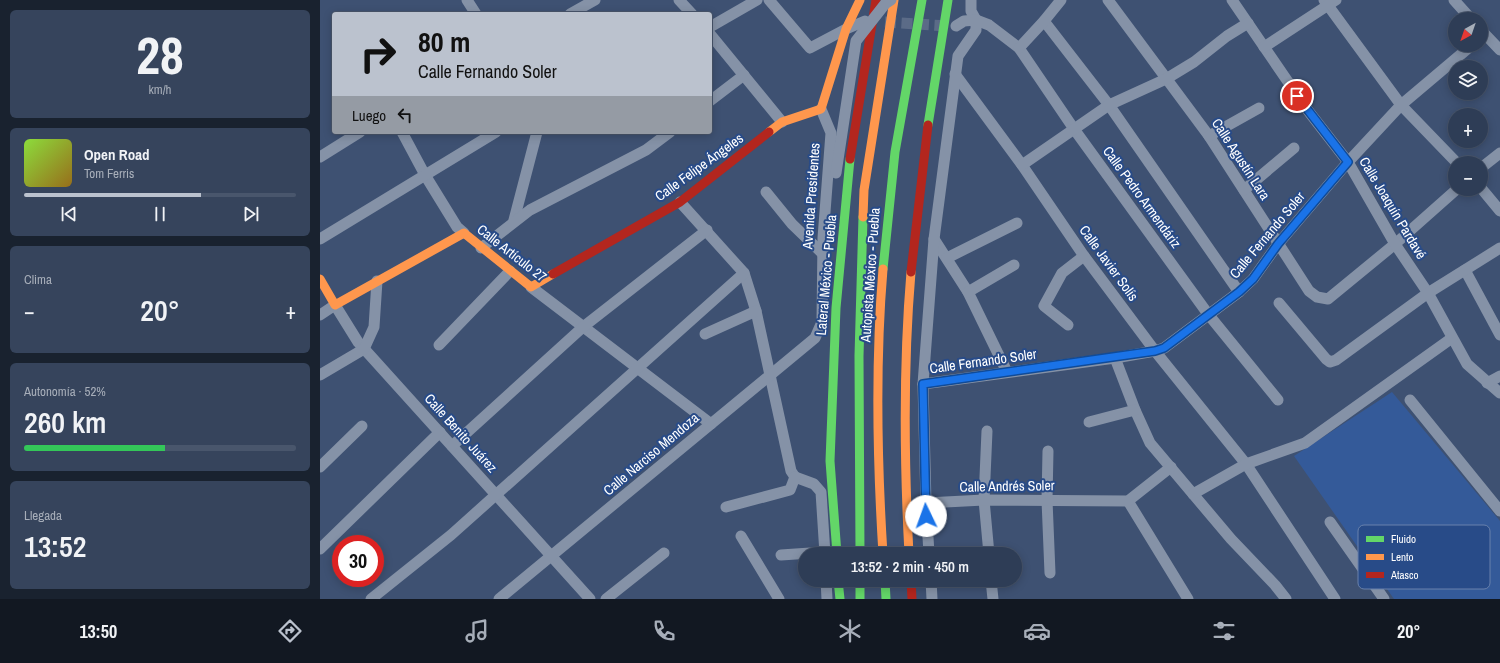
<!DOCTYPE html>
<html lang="es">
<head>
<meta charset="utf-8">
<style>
  body { margin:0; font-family:"Archivo Narrow",sans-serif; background:#36445c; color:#f1f3f6; height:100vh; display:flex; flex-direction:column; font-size:15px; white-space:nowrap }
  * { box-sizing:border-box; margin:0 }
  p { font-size:13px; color:#a7aeb9 }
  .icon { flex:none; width:22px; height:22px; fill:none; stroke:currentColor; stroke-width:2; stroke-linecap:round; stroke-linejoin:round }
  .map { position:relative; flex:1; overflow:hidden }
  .panel { display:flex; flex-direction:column; gap:10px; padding:10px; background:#19222f; width:320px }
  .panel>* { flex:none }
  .guide { position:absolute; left:12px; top:12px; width:380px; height:122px; border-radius:4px; box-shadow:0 2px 10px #0003,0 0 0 1px #49566c; background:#bbc2ce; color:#111; overflow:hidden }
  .needle { width:26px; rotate:220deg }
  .fabs { position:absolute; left:1128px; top:12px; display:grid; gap:8px }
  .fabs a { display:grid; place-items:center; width:40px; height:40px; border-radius:50%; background:#2e3d56; box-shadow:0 2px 10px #0003,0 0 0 1px #49566c; font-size:20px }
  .speed { position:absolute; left:12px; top:535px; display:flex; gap:8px; font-size:20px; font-weight:700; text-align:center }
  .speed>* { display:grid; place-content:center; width:52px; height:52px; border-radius:50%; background:#2e3d56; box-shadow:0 2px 10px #0003,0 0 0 1px #49566c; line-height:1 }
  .speed .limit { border:6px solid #d22; background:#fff; color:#111 }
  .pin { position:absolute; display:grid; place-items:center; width:34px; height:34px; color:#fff; margin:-17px; border:2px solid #fff; border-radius:50%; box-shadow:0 1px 4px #0007 }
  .me { position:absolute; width:44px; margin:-22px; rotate:357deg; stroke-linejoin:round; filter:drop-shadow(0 0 3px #0008) }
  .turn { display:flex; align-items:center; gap:14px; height:84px; padding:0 20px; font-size:18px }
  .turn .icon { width:52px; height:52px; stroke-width:2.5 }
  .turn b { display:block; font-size:28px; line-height:34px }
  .then { display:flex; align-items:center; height:38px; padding:0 20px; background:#0003; gap:8px; font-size:15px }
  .big { font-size:30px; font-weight:600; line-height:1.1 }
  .panel .widget { flex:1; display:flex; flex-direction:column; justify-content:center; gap:6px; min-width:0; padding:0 14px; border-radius:6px; background:#36445c }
  .panel .dial { align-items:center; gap:0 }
  .dial b { font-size:52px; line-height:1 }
  .song { display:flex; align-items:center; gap:12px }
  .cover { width:48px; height:48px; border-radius:6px; background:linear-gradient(135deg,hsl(90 70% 55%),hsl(40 70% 35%)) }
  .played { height:4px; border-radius:2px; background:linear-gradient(90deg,#bbc2ce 65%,#49566c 65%) }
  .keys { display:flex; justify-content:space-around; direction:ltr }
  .heat { display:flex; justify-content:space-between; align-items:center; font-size:22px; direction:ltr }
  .charge { height:6px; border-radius:3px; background:linear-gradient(90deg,#34c759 52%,#49566c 0) }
  .trip { position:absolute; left:478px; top:547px; width:224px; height:40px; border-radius:20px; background:#2e3d56; box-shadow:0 2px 10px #0003,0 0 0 1px #49566c; font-weight:600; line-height:40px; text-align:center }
  .tabs { display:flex; height:64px; justify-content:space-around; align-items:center; background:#121822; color:#a7aeb9 }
  .tabs .icon { width:28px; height:28px }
  .tabs .active { color:#bbc2ce }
  .tabs b { font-size:18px; color:#f1f3f6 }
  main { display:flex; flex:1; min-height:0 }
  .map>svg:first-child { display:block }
  .green { fill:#345a99 }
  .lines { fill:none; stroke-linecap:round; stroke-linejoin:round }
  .street-tunnel { stroke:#5b6b87; stroke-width:11; stroke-dasharray:11 5.5; stroke-linecap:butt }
  .street { stroke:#8592a7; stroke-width:11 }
  .fast { stroke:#63d668; stroke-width:9 }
  .slow { stroke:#ff974d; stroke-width:9 }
  .jam { stroke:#b3261e; stroke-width:9 }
  .street-bridge { stroke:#8592a7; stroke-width:11 }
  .route-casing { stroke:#114b97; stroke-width:10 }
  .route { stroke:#1a73e8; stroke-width:7 }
  .labels { text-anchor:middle; stroke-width:4; stroke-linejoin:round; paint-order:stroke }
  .street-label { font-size:14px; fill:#fff; stroke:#284b88 }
  .key { fill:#284b88; stroke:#6881ac; stroke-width:1 }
  .key-label { font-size:11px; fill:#fff }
</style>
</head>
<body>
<main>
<section class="panel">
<div class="widget dial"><b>28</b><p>km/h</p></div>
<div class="widget">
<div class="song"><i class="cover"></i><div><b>Open Road</b><p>Tom Ferris</p></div></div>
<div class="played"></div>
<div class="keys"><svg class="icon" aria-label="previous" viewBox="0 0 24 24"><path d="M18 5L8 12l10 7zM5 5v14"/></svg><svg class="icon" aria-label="pause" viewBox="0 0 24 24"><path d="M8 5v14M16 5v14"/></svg><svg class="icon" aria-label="next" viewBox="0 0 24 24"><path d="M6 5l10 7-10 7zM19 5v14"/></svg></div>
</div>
<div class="widget"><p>Clima</p>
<div class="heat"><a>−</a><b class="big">20°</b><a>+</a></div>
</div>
<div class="widget"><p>Autonomía · 52%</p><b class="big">260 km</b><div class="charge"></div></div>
<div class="widget"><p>Llegada</p><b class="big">13:52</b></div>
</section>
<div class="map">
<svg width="1180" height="599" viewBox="0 0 1180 599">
  <rect width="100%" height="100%" fill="#3e5172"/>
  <polygon class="green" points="1072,392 1180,521 1180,599 1074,599 974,456"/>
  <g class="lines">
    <polyline class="street-tunnel" points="565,22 628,26"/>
    <g class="street">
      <polyline points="147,0 156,14"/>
      <polyline points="359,0 372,14"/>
      <polyline points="449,0 490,48 526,29 545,21"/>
      <polyline points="651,0 651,11 656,20"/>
      <polyline points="788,0 889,136 989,291 997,297 1008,299 1075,244 1137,189"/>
      <polyline points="912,0 986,108 1028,162 1075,244 1108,293 1147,364 1180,393"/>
      <polyline points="1004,0 1081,105 1137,163"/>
      <polyline points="1134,0 1151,19"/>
      <polyline points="250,14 275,0"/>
      <polyline points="724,21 789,105 919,292"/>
      <polyline points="636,26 644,21 656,20 669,25 699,48 754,129 888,314 958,400"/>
      <polyline points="390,27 437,0"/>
      <polyline points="1161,30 1180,50"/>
      <polyline points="390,34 462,122"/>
      <polyline points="944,47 1016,0"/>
      <polyline points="699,48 724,21 741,0"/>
      <polyline points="635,74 702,165 764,256 835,351 926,464 1015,599"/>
      <polyline points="390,101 424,75"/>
      <polyline points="82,132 105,175 137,227 144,233"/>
      <polyline points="889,136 939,108"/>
      <polyline points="0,157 40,132"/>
      <polyline points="702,165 789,105 846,79 874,62 907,36 928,23"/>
      <polyline points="1161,168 1180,153"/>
      <polyline points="1161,188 1180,211"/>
      <polyline points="924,190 974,148"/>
      <polyline points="446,192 472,224 502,253"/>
      <polyline points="360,202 424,273 436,311 471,471 475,477"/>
      <polyline points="194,220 217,132"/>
      <polyline points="0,239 176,132"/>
      <polyline points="614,239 648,292 687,372"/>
      <polyline points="161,248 210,210 326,150 350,132"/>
      <polyline points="627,258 697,223"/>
      <polyline points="1145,270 1180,335"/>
      <polyline points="211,287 391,424"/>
      <polyline points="648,292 694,265"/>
      <polyline points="959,303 1006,359 1010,362 1016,360 1108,293 1180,248"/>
      <polyline points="0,315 15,305 38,342 270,599"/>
      <polyline points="748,325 724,306 742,273 764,256"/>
      <polyline points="385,334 436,311"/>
      <polyline points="119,345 190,271"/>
      <polyline points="795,358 815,410 830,443 911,539 955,585 966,599"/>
      <polyline points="0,375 44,349 54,327 57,281"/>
      <polyline points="1167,383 1180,376"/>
      <polyline points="603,384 795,358 835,351 844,348 919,292 933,279 958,244 1028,162 1081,105 1152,45"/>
      <polyline points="1090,400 1180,511"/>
      <polyline points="769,422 815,410"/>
      <polyline points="667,431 664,500 669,554"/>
      <polyline points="132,446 263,327 387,230"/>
      <polyline points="728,451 727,500 730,573"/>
      <polyline points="0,467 42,426"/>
      <polyline points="475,477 494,484 501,492 505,554"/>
      <polyline points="873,494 926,464 985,443 1132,338"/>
      <polyline points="808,501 868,599"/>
      <polyline points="606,503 664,500 808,501 851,467"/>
      <polyline points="406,507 470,490 475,477"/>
      <polyline points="1010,522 1064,599"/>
      <polyline points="421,536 459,599"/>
      <polyline points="0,549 120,432"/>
      <polyline points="609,554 606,503 603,384 614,239 638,56 656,30 656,20"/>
      <polyline points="461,555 505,552"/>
      <polyline points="506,580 507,599"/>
      <polyline points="611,580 612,599"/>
      <polyline points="671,580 673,599"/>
      <polyline points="51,599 131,535 424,273"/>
      <polyline points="179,599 495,338 502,322 503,238 511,133 501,109"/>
      <polyline points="286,599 344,553"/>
    </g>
    <g class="fast">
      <polyline points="608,125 628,0"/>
      <polyline points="563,269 575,152 602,0"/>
      <polyline points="517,554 510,461 516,308 530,159"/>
      <polyline points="540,554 539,356 543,217"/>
      <polyline points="518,580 520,599"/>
      <polyline points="540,580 540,599"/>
      <polyline points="565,580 566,599"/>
    </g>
    <g class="slow">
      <polyline points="449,132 462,122 501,109 526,29 540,0"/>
      <polyline points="543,217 544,190 574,0"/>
      <path d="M563,269c-8,95 -6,190 0,285"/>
      <polyline points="0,279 15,305 144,233 211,287 233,274"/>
      <path d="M589,554c-5,-94 -6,-188 2,-282"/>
    </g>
    <g class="jam">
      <polyline points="530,159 556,0"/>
      <polyline points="591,272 608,125"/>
      <polyline points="233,274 360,202 449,132"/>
      <polyline points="591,580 592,599"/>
    </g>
    <polyline class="street-bridge" points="516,173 536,41 565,4 571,0"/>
  </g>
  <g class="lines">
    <g class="route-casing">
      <polyline id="route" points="606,516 603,384 835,351 844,348 919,292 933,279 958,244 1028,162 977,96"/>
    </g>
    <use href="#route" class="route"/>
  </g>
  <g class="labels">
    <g class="street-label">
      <text transform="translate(921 159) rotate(57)" y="5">Calle Agustín Lara</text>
      <text transform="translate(379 167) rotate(-36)" y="5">Calle Felipe Ángeles</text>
      <text transform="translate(491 196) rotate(-86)" y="5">Avenida Presidentes</text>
      <text transform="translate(822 197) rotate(54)" y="5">Calle Pedro Armendáriz</text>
      <text transform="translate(1073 208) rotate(59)" y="5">Calle Joaquín Pardavé</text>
      <text transform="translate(947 235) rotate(-50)" y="5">Calle Fernando Soler</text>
      <text transform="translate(192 253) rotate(38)" y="5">Calle Artículo 27</text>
      <text transform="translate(789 263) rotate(54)" y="5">Calle Javier Solís</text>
      <text transform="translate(506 275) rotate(-85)" y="5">Lateral México - Puebla</text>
      <text transform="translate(550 275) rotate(-86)" y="5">Autopista México - Puebla</text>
      <text transform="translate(663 361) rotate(-8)" y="5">Calle Fernando Soler</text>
      <text transform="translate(141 433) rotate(48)" y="5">Calle Benito Juárez</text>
      <text transform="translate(331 454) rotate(-40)" y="5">Calle Narciso Mendoza</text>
      <text transform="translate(687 486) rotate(-1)" y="5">Calle Andrés Soler</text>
    </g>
  </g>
  <rect x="1038" y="525" width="132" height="64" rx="6" class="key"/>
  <rect x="1046" y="536" width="18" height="6" fill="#63d668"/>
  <rect x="1046" y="554" width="18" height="6" fill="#ff974d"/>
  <rect x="1046" y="572" width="18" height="6" fill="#b3261e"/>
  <g class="key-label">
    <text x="1071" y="543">Fluido</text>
    <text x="1071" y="561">Lento</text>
    <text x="1071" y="579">Atasco</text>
  </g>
</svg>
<div class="fabs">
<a><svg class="needle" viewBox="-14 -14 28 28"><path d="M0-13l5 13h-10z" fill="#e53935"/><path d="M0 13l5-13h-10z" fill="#a7aeb9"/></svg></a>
<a><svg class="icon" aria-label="layers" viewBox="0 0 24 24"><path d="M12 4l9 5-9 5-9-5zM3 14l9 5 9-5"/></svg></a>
<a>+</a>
<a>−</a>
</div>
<div class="speed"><div class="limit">30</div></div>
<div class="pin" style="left:977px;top:96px;background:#d93025"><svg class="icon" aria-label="arrive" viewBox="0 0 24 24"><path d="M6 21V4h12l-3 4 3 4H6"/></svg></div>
<svg class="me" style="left:606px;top:516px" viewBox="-20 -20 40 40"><circle r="19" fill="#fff"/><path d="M0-13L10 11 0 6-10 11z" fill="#1a73e8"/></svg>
<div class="trip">13:52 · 2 min · 450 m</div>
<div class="guide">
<div class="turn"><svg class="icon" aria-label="right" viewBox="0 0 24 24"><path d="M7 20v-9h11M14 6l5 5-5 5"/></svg><div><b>80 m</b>Calle Fernando Soler</div></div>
<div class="then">Luego<svg class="icon" aria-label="left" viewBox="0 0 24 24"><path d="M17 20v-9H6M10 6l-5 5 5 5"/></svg></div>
</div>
</div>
</main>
<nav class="tabs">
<b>13:50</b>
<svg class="icon active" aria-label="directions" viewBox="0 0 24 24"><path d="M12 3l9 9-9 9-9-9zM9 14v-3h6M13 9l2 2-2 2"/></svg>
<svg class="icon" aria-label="music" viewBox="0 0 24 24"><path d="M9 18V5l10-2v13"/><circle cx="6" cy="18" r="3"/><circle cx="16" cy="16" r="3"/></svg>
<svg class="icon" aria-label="phone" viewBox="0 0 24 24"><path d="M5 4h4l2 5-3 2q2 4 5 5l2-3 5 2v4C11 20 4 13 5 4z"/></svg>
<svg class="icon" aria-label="climate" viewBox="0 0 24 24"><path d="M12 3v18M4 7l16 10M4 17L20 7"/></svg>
<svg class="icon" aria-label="car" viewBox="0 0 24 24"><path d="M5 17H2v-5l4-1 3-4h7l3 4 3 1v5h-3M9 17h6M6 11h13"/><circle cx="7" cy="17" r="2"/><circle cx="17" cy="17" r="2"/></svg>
<svg class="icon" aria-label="filters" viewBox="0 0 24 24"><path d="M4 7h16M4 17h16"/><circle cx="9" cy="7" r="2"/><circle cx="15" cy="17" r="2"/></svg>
<b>20°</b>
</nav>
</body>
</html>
